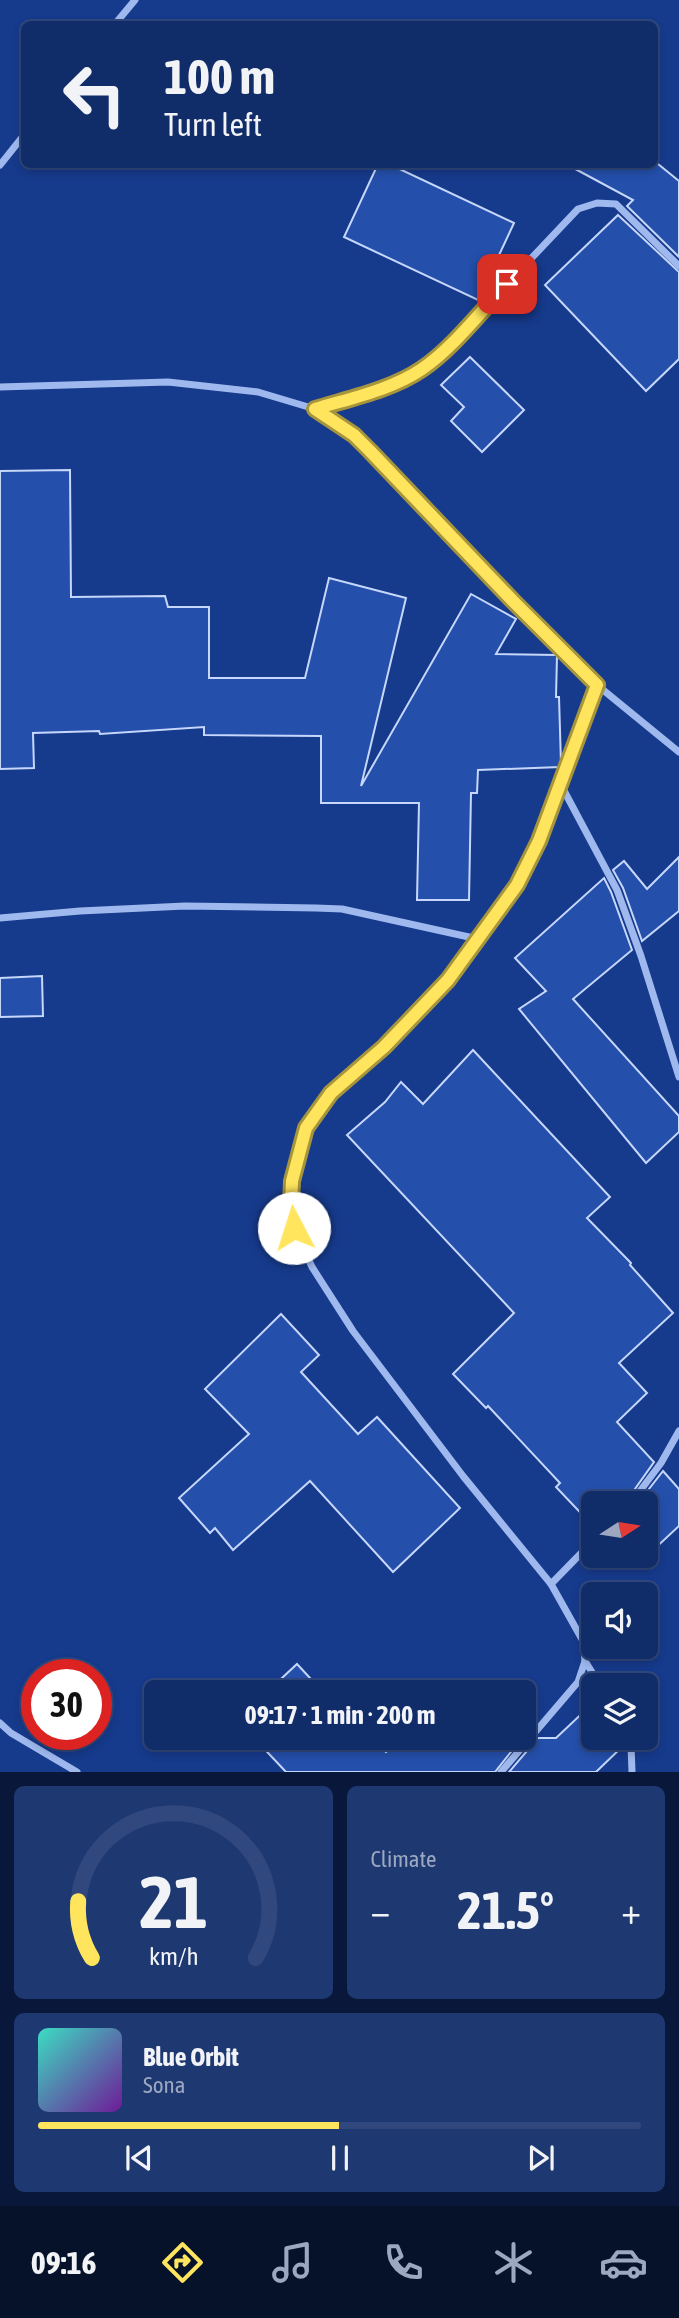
<!DOCTYPE html>
<html lang="en">
<head>
<meta charset="utf-8">
<style>
  body { margin:0; font-family:"Asap Condensed",sans-serif; background:#1e3871; color:#f1f3f6; height:100vh; display:flex; flex-direction:column; font-size:26px; white-space:nowrap }
  * { box-sizing:border-box; margin:0 }
  p { font-size:23px; color:#9ca7c0 }
  .icon { flex:none; width:38px; height:38px; fill:none; stroke:currentColor; stroke-width:2; stroke-linecap:round; stroke-linejoin:round }
  .map { position:relative; height:1772px; overflow:hidden }
  .drawer { display:flex; flex-direction:column; gap:14px; padding:14px; background:#09183a; flex:1 }
  .drawer>* { flex:none }
  .banner { position:absolute; left:21px; top:21px; width:637px; height:147px; border-radius:10px; box-shadow:0 4px 10px #0003,0 0 0 2px #30487d; background:#102c69; color:#f1f3f6; overflow:hidden }
  .needle { width:46px; rotate:78deg }
  .tools { position:absolute; left:581px; top:1491px; display:grid; gap:14px }
  .tools a { display:grid; place-items:center; width:77px; height:77px; border-radius:10px; background:#102c69; box-shadow:0 4px 10px #0003,0 0 0 2px #30487d; font-size:35px }
  .speed { position:absolute; left:21px; top:1659px; display:flex; gap:14px; font-size:35px; font-weight:700; text-align:center }
  .speed>* { display:grid; place-content:center; width:91px; height:91px; border-radius:50%; background:#102c69; box-shadow:0 4px 10px #0003,0 0 0 2px #30487d; line-height:1 }
  .speed .limit { border:10px solid #d22; background:#fff; color:#111 }
  .pin { position:absolute; display:grid; place-items:center; width:60px; height:60px; color:#fff; margin:-30px; border-radius:14px; box-shadow:0 4px 10px #0006 }
  .me { position:absolute; width:77px; margin:-38px; rotate:355deg; stroke-linejoin:round; filter:drop-shadow(0 0 5px #0008) }
  .turn { display:flex; align-items:center; gap:24px; height:147px; padding:0 28px; font-size:32px }
  .turn .icon { width:91px; height:91px; stroke-width:2.5 }
  .turn b { display:block; font-size:49px; line-height:60px }
  .big { font-size:52px; font-weight:700; line-height:1.1 }
  .drawer .tile { flex:1; display:flex; flex-direction:column; justify-content:center; gap:10px; min-width:0; padding:0 24px; border-radius:10px; background:#1e3871 }
  .drawer .dial { align-items:center; gap:0 }
  .dial svg { height:182px; overflow:visible; fill:none; stroke:#30487d; stroke-width:7; stroke-linecap:round; text-anchor:middle }
  .dial text { fill:#f1f3f6; stroke:none }
  .song { display:flex; align-items:center; gap:21px }
  .cover { width:84px; height:84px; border-radius:10px; background:linear-gradient(135deg,hsl(170 70% 55%),hsl(280 70% 35%)) }
  .played { height:7px; border-radius:4px; background:linear-gradient(90deg,#ffe55e 50%,#30487d 50%) }
  .keys { display:flex; justify-content:space-around; direction:ltr }
  .heat { display:flex; justify-content:space-between; align-items:center; font-size:38px; direction:ltr }
  .drawer .tiles { flex:1; display:grid; gap:14px; grid-template-columns:1fr 1fr }
  .tile:last-child { grid-column:span 2 }
  .trip { position:absolute; left:144px; top:1680px; width:392px; height:70px; border-radius:10px; background:#102c69; box-shadow:0 4px 10px #0003,0 0 0 2px #30487d; font-weight:700; line-height:70px; text-align:center }
  .tab-bar { display:flex; height:112px; justify-content:space-around; align-items:center; background:#06122a; color:#9ca7c0 }
  .tab-bar .icon { width:49px; height:49px }
  .tab-bar .current { color:#ffe55e }
  .tab-bar b { font-size:32px; color:#f1f3f6 }
  .map>svg:first-child { display:block }
  .building { fill:#244fab; stroke:#c6d7fb; stroke-width:2 }
  .lines { fill:none; stroke-linecap:round; stroke-linejoin:round }
  .street { stroke:#9fb9ef; stroke-width:7 }
  .route-casing { stroke:#a6953d; stroke-width:18 }
  .route { stroke:#ffe55e; stroke-width:12 }
</style>
</head>
<body>
<div class="map">
<svg width="679" height="1772" viewBox="0 0 679 1772">
  <rect width="100%" height="100%" fill="#163a8c"/>
  <g class="building">
    <polygon points="378,164 389,164 514,223 478,300 344,237"/>
    <polygon points="566,164 658,164 679,181 679,257 627,206 633,200"/>
    <polygon points="618,215 679,272 679,359 646,391 545,285"/>
    <polygon points="470,357 524,410 482,452 451,421 464,407 441,385"/>
    <polygon points="70,470 71,597 165,596 168,607 209,607 209,678 305,678 329,578 406,598 361,786 471,594 516,619 496,654 557,655 556,697 559,697 561,764 560,767 478,770 477,793 471,793 469,900 417,900 419,803 321,803 321,736 204,735 204,727 100,734 99,731 33,733 34,768 0,769 0,471"/>
    <polygon points="679,857 679,911 642,941 623,888 613,870 624,861 647,889"/>
    <polygon points="604,878 611,892 632,950 573,999 679,1116 679,1132 646,1163 519,1009 546,991 515,958"/>
    <polygon points="42,976 43,1016 0,1017 0,978"/>
    <polygon points="473,1050 610,1197 587,1218 631,1263 630,1265 673,1313 619,1363 647,1393 617,1422 654,1462 625,1503 593,1503 593,1526 556,1487 560,1483 488,1406 486,1408 453,1374 514,1313 347,1135 385,1102 401,1082 423,1104"/>
    <polygon points="281,1314 319,1355 301,1372 358,1434 377,1417 460,1508 393,1572 310,1481 233,1550 215,1528 210,1533 179,1498 249,1434 205,1389"/>
    <polygon points="663,1471 679,1489 679,1526 635,1567 621,1556 646,1556 646,1503 638,1503"/>
    <polygon points="297,1664 323,1692 267,1692"/>
    <polygon points="593,1703 593,1738 621,1738 624,1745 596,1772 509,1772 538,1738 556,1738"/>
    <polygon points="254,1738 372,1738 386,1752 401,1738 522,1738 495,1772 286,1772"/>
  </g>
  <g class="lines">
    <g class="street">
      <polyline points="115,24 135,0"/>
      <polyline points="0,165 24,135"/>
      <polyline points="0,387 168,382 258,392 315,409 354,435 403,483 513,601 597,685 679,752"/>
      <polyline points="315,409 383,388 422,369 454,340 578,209 597,203 616,204 679,266"/>
      <polyline points="597,685 539,841 517,885 448,980 384,1047 331,1093 306,1128 292,1180 291,1205 294,1228 312,1267 353,1331 463,1476 551,1584 583,1641 585,1661 600,1685"/>
      <polyline points="561,785 617,890 641,956 679,1077"/>
      <polyline points="0,918 80,911 185,906 316,908 342,909 478,939"/>
      <polyline points="631,1503 661,1463 679,1431"/>
      <polyline points="551,1584 593,1541"/>
      <polyline points="0,1723 11,1733 77,1772"/>
      <polyline points="627,1738 631,1745 632,1772"/>
      <polyline points="501,1772 578,1682 585,1661"/>
    </g>
  </g>
  <g class="lines">
    <g class="route-casing">
      <path id="route" d="M294,1228l-3,-23 1,-24 14,-53 25,-35 53,-46 64,-67 69,-95 22,-44 58,-156 -84,-84 -143,-150 -16,-16 -39,-26c36,-11 76,-19 107,-40 31,-21 59,-58 85,-85"/>
    </g>
    <use href="#route" class="route"/>
  </g>
</svg>
<div class="tools">
<a><svg class="needle" viewBox="-14 -14 28 28"><path d="M0-13l5 13h-10z" fill="#e53935"/><path d="M0 13l5-13h-10z" fill="#9ca7c0"/></svg></a>
<a><svg class="icon" aria-label="sound" viewBox="0 0 24 24"><path d="M4 9h4l5-4v14l-5-4H4zM17 9q2 3 0 6"/></svg></a>
<a><svg class="icon" aria-label="layers" viewBox="0 0 24 24"><path d="M12 4l9 5-9 5-9-5zM3 14l9 5 9-5"/></svg></a>
</div>
<div class="speed"><div class="limit">30</div></div>
<div class="pin" style="left:507px;top:284px;background:#d93025"><svg class="icon" aria-label="arrive" viewBox="0 0 24 24"><path d="M6 21V4h12l-3 4 3 4H6"/></svg></div>
<svg class="me" style="left:294px;top:1228px" viewBox="-20 -20 40 40"><circle r="19" fill="#fff"/><path d="M0-13L10 11 0 6-10 11z" fill="#ffe55e"/></svg>
<div class="trip">09:17 · 1 min · 200 m</div>
<div class="banner">
<div class="turn"><svg class="icon" aria-label="left" viewBox="0 0 24 24"><path d="M17 20v-9H6M10 6l-5 5 5 5"/></svg><div><b>100 m</b>Turn left</div></div>
</div>
</div>
<section class="drawer">
<div class="tiles">
<div class="tile dial"><svg viewBox="0 0 100 80">
<path d="M14 69A42 42 0 1 1 86 69"/>
<path d="M14 69A42 42 0 0 1 8 44" stroke="#ffe55e"/>
<text x="50" y="56" font-size="32" font-weight="700">21</text>
<text x="50" y="72" font-size="11">km/h</text>
</svg></div>
<div class="tile"><p>Climate</p>
<div class="heat"><a>−</a><b class="big">21.5°</b><a>+</a></div>
</div>
<div class="tile">
<div class="song"><i class="cover"></i><div><b>Blue Orbit</b><p>Sona</p></div></div>
<div class="played"></div>
<div class="keys"><svg class="icon" aria-label="previous" viewBox="0 0 24 24"><path d="M18 5L8 12l10 7zM5 5v14"/></svg><svg class="icon" aria-label="pause" viewBox="0 0 24 24"><path d="M8 5v14M16 5v14"/></svg><svg class="icon" aria-label="next" viewBox="0 0 24 24"><path d="M6 5l10 7-10 7zM19 5v14"/></svg></div>
</div>
</div>
</section>
<nav class="tab-bar">
<b>09:16</b>
<svg class="icon current" aria-label="directions" viewBox="0 0 24 24"><path d="M12 3l9 9-9 9-9-9zM9 14v-3h6M13 9l2 2-2 2"/></svg>
<svg class="icon" aria-label="music" viewBox="0 0 24 24"><path d="M9 18V5l10-2v13"/><circle cx="6" cy="18" r="3"/><circle cx="16" cy="16" r="3"/></svg>
<svg class="icon" aria-label="phone" viewBox="0 0 24 24"><path d="M5 4h4l2 5-3 2q2 4 5 5l2-3 5 2v4C11 20 4 13 5 4z"/></svg>
<svg class="icon" aria-label="climate" viewBox="0 0 24 24"><path d="M12 3v18M4 7l16 10M4 17L20 7"/></svg>
<svg class="icon" aria-label="car" viewBox="0 0 24 24"><path d="M5 17H2v-5l4-1 3-4h7l3 4 3 1v5h-3M9 17h6M6 11h13"/><circle cx="7" cy="17" r="2"/><circle cx="17" cy="17" r="2"/></svg>
</nav>
</body>
</html>
